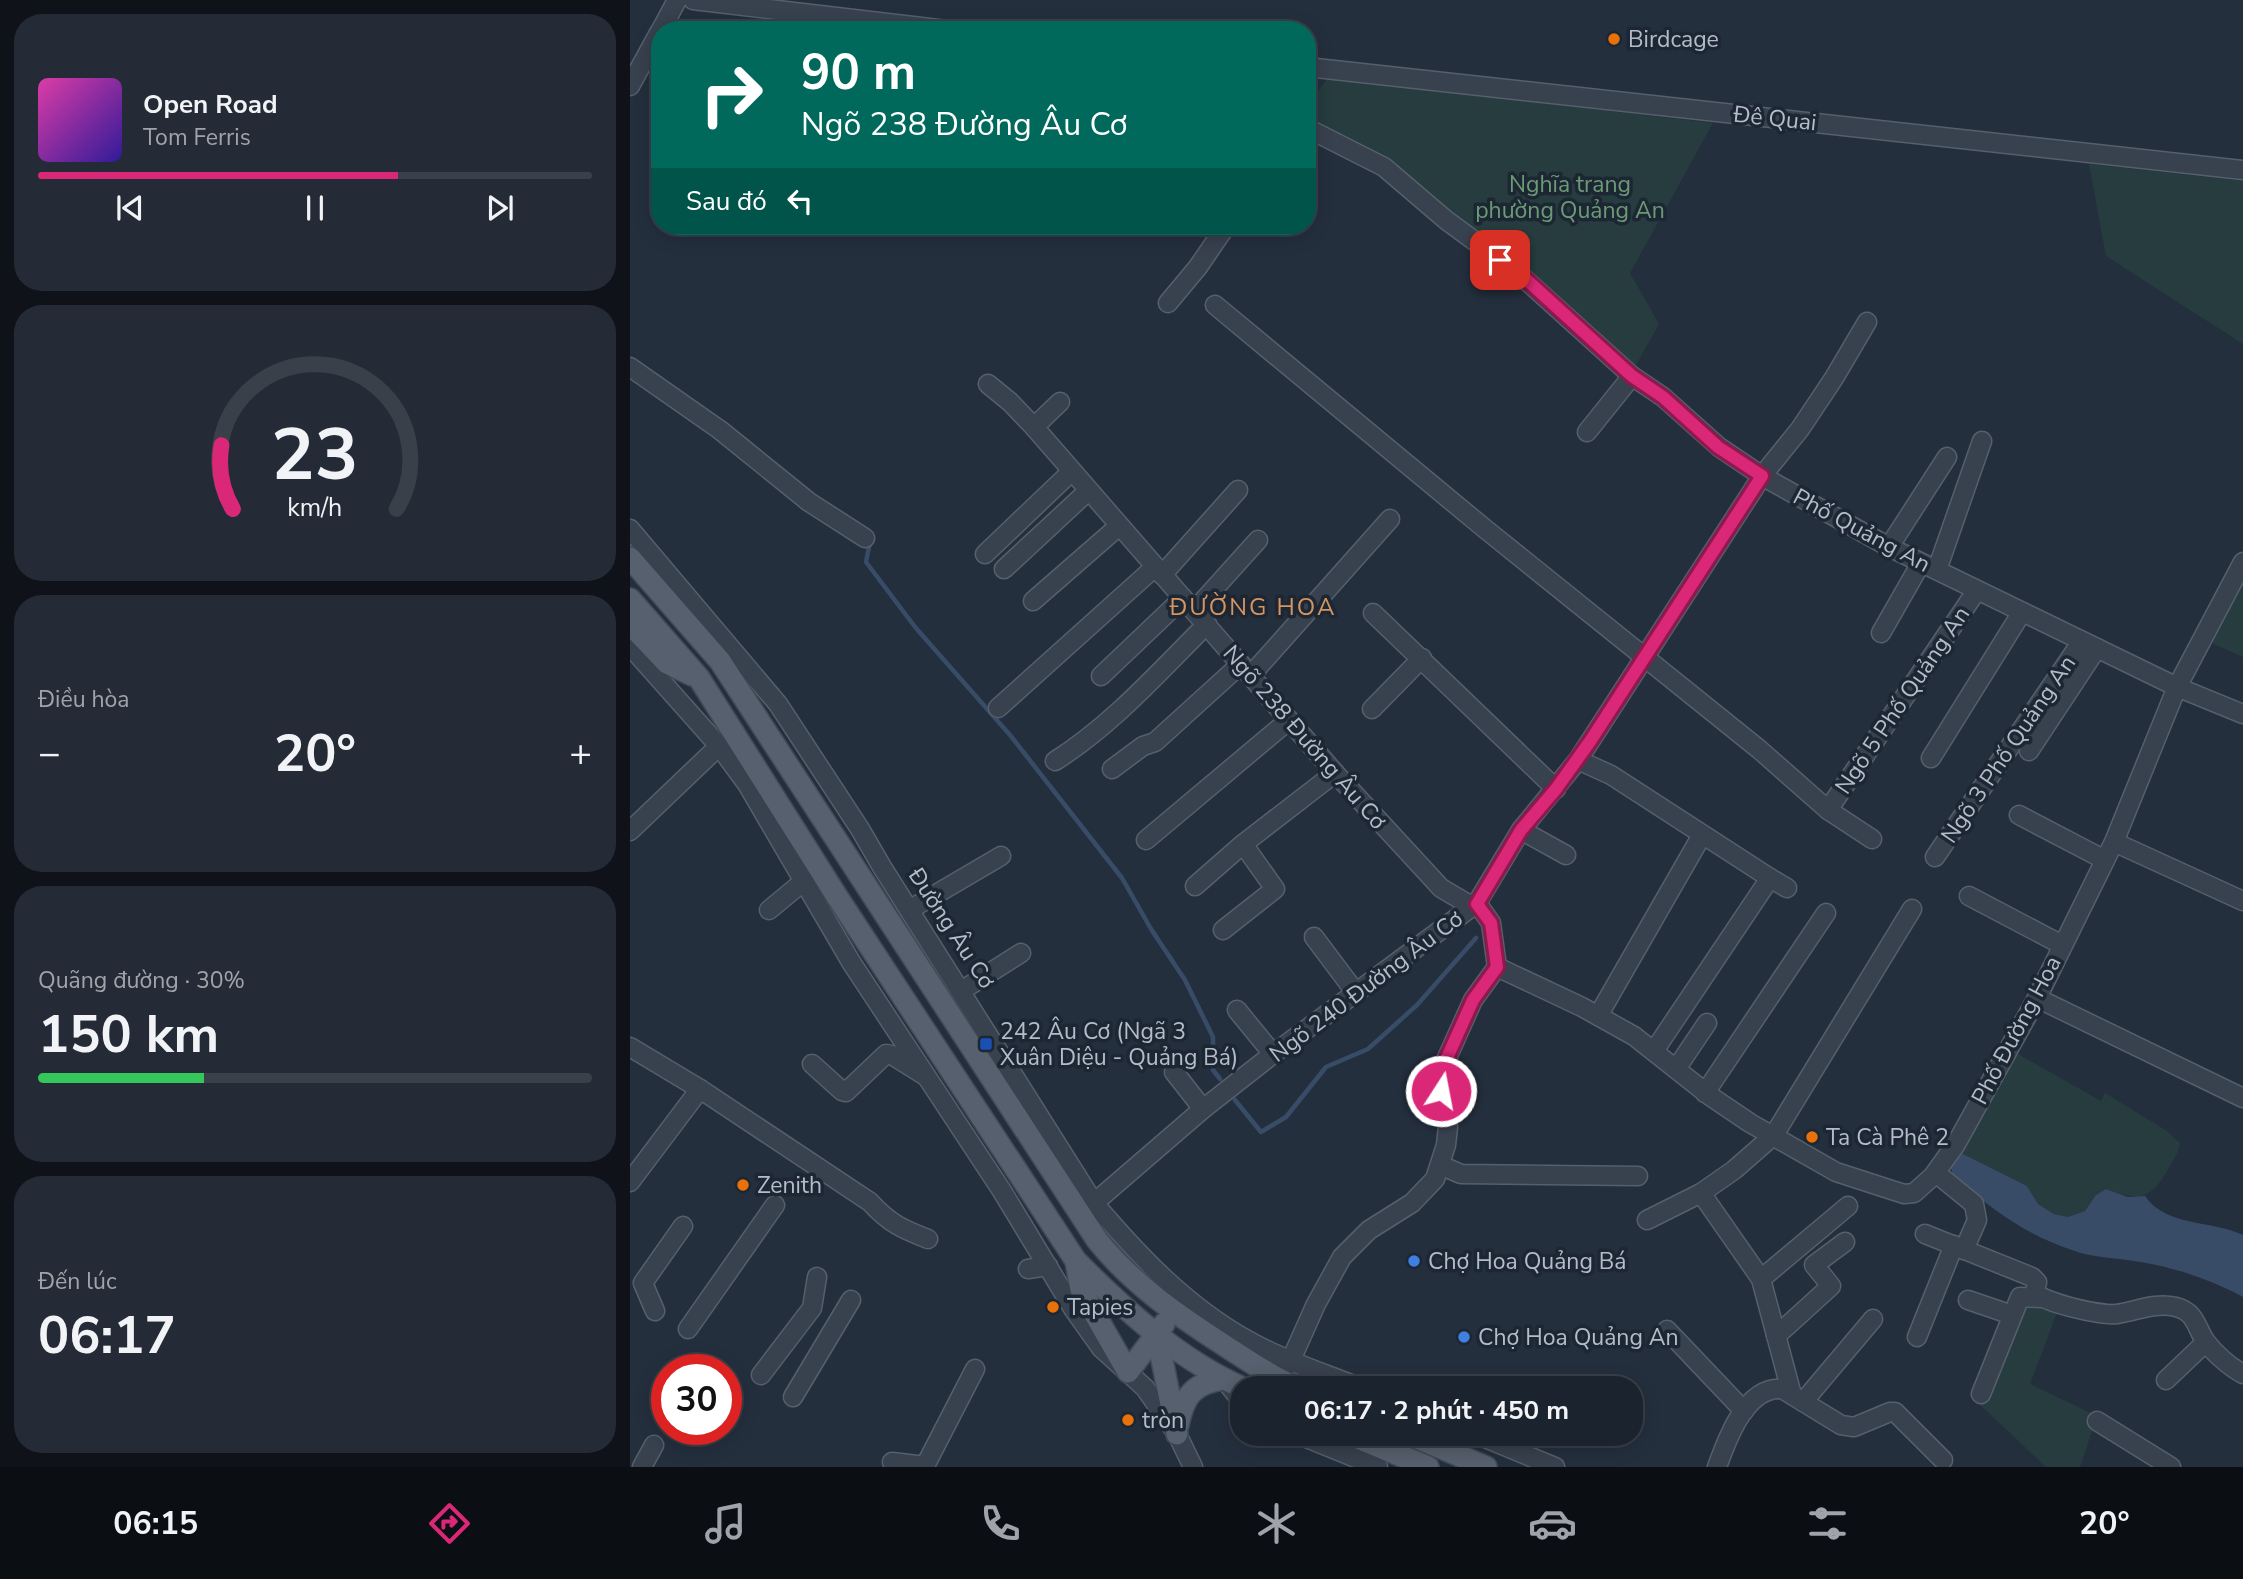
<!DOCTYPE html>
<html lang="vi">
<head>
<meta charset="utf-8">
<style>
  body { margin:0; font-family:"Nunito Sans",sans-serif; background:#242b36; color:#f1f3f6; height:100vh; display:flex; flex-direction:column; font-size:26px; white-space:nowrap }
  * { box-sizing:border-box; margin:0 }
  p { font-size:23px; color:#a0a4aa }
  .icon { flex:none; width:38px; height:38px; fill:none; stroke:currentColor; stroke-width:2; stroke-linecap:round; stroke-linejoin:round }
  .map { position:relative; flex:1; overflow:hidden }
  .details { display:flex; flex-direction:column; gap:14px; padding:14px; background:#0f1319; width:630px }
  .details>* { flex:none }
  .top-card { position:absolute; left:21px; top:21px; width:665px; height:214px; border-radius:28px; box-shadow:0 4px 18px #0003,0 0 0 2px #39404a; background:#00695c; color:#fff; overflow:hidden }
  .speed { position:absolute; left:21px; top:1354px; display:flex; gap:14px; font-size:35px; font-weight:700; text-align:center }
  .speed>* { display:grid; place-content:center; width:91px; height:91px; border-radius:50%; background:#1b232e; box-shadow:0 4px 18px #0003,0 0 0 2px #39404a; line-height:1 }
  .speed .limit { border:10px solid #d22; background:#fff; color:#111 }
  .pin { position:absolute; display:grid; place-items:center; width:60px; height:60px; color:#fff; margin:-30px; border-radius:14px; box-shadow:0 4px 10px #0006 }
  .me { position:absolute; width:77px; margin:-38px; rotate:11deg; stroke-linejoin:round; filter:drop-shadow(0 0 5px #0008) }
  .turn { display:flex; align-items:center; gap:24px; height:147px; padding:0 35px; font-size:32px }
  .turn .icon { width:91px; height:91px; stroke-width:2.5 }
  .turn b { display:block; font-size:49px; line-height:60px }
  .then { display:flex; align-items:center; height:66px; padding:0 35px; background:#0003; gap:14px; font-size:26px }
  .big { font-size:52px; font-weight:700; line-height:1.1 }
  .details .widget { flex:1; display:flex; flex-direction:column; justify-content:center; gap:10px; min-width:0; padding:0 24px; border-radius:28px; background:#242b36 }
  .details .dial { align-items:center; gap:0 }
  .dial svg { height:182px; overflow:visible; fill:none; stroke:#39404a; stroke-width:7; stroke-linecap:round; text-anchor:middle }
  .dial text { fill:#f1f3f6; stroke:none }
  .song { display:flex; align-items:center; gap:21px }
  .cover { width:84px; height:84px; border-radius:10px; background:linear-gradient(135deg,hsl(320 70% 55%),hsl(250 70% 35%)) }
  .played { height:7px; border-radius:4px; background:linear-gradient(90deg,#db2777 65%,#39404a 65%) }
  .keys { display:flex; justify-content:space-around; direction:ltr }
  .heat { display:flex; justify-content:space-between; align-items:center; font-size:38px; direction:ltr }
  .charge { height:10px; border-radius:5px; background:linear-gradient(90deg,#34c759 30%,#39404a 0) }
  .trip { position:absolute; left:600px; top:1376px; width:413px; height:70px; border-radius:28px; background:#1b232e; box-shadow:0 4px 18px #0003,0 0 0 2px #39404a; font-weight:700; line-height:70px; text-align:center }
  .tab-bar { display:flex; height:112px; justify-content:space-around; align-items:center; background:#0b0e12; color:#a0a4aa }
  .tab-bar .icon { width:49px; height:49px }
  .tab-bar .current { color:#db2777 }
  .tab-bar b { font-size:32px; color:#f1f3f6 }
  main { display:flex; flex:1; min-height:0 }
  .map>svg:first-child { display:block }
  .green { fill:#263c3f }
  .water { fill:#394c67 }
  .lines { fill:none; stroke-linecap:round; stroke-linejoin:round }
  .stream { stroke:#394c67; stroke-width:4.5 }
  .minor-casing { stroke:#565f6c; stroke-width:21 }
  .major-casing { stroke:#414a57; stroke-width:24 }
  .minor { stroke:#38414e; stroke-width:18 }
  .major { stroke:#56606e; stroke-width:21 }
  .route-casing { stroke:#8e194d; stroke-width:18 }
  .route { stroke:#db2777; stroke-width:12 }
  .food-dot { fill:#e8710a; stroke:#1d2633; stroke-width:2.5 }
  .transit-dot { fill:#1a4fb4; stroke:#1d2633; stroke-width:2.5 }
  .shop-dot { fill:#3f7fe0; stroke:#1d2633; stroke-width:2.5 }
  .labels { text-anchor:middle; stroke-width:7; stroke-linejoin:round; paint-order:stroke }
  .poi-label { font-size:23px; fill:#b4bcc9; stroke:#1d2633; text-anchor:start }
  .street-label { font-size:23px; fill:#b4bcc9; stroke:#1d2633 }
  .park-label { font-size:23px; fill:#6b9a76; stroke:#1d2633 }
  .neighbourhood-label { font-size:24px; letter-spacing:2px; fill:#d59563; stroke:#1d2633 }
</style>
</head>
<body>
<main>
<section class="details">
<div class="widget">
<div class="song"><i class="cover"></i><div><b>Open Road</b><p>Tom Ferris</p></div></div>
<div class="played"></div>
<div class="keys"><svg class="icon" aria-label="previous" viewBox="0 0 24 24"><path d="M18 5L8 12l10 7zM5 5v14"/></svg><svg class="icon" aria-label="pause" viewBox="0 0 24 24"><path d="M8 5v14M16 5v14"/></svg><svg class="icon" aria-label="next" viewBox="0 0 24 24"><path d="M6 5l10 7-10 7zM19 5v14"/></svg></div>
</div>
<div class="widget dial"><svg viewBox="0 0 100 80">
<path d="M14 69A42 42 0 1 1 86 69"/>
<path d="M14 69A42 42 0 0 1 9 41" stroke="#db2777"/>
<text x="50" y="56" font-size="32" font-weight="700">23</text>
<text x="50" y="72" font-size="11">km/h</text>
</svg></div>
<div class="widget"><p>Điều hòa</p>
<div class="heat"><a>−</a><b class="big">20°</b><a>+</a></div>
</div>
<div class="widget"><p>Quãng đường · 30%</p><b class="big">150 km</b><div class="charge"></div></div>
<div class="widget"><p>Đến lúc</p><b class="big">06:17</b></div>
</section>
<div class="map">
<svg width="1613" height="1467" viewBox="0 0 1613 1467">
  <rect width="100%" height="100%" fill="#242f3e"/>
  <g class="green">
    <polygon points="698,78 1083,123 1000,273 1029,324 1002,372 864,251 677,124 677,105"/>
    <polygon points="1459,164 1613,181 1613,344 1476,256"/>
    <polygon points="1613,573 1613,657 1577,641"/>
    <path d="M1383,1051l88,50 4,-8 62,38 13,12c-2,12 -8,19 -14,30 -18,29 -30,27 -60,16l-10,6 -11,16 -17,6 -14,-3 -16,-10 -11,-18 -68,-34z"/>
    <polygon points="1386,1297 1428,1310 1400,1384 1467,1416 1450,1467 1416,1467 1347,1402"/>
  </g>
  <path class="water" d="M1329,1152l68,34 11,18 16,10 14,3 17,-6 11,-16 10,-6 22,8 17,-1c21,31 67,24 98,39v62c-31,-17 -67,-29 -102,-35 -23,-4 -48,-4 -69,-12 -49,-16 -80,-42 -119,-73l-2,-10z"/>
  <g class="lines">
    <g class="stream">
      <polyline points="240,542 236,562 285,627 380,735 492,878 521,929 555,980 583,1037 583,1070 590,1079"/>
      <polyline points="605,1100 631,1132 656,1117 696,1067 738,1049 787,1005 846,938"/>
    </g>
    <g class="minor-casing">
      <g id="minor">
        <polyline points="63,0 317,30"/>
        <polyline points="31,30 47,0"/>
        <polyline points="677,67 1613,170"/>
        <polyline points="0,86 30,31"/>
        <polyline points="677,128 754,167 816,220 888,273 1002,376 1033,397 1089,447 1132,476 1259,547 1547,687 1613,714"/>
        <polyline points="538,303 568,267 596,226"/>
        <polyline points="585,305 854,528 1130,750 1198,810 1242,839"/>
        <polyline points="0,367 90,430 179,502 235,538"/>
        <polyline points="358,384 380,402 404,427 705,773 811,888 838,904 847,903 861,923 867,967 843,1000 812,1069 811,1091 818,1127 816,1145 805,1179 782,1203 739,1230 712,1257 686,1304 661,1360 647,1379"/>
        <polyline points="404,427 430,402"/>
        <polyline points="957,432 1002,376"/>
        <path d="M0,529l148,175 82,125 22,38 212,336c45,53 94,105 157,139 34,19 73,31 110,46"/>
        <polyline points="1259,547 1317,457"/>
        <polyline points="355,554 441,472"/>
        <polyline points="374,569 458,491"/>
        <polyline points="1307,570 1352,441"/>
        <polyline points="532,575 608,490"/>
        <polyline points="403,601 489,526"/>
        <polyline points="564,611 628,540"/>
        <polyline points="743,613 926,789"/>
        <polyline points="1251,633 1291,563"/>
        <polyline points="0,646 89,746 117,784 221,962 372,1191 444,1310 471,1348 515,1388 547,1434 563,1467"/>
        <polyline points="621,675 760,519"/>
        <polyline points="471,676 553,598"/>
        <polyline points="368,708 525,567"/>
        <polyline points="742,709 792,658"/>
        <polyline points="1399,751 1467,648"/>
        <polyline points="1301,758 1392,612"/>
        <polyline points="948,760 981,775 1140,878 1024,1051"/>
        <path d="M425,761c57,-36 104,-89 152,-137"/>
        <polyline points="482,769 513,746 525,742 611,664"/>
        <polyline points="1198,810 1347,590"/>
        <polyline points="1389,815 1475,860"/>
        <polyline points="891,830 936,855"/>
        <polyline points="0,831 89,746"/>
        <polyline points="516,840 659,720"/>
        <polyline points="1484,842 1613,901"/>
        <polyline points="1305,857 1452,641"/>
        <polyline points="1140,878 1157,888"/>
        <polyline points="565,886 613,844 705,773"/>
        <polyline points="1339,896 1432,945"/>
        <polyline points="139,910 174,881"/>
        <polyline points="279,910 371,856"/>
        <polyline points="593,930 645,889 613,844"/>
        <polyline points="684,937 726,993"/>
        <polyline points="867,967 952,1007 1004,1036 1080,1096 1120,1123 1206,1172 1274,1194 1284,1193 1303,1176 1326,1144 1407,998 1484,842 1547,687 1613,562"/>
        <polyline points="331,991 391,953"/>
        <polyline points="1407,998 1613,1098"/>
        <polyline points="607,1010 643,1054"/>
        <polyline points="968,1016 1072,835"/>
        <path d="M0,1047l70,42 170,113c19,21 32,27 58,37"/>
        <polyline points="182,1064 212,1091 216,1092 256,1054 262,1055 294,1075"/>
        <polyline points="1046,1069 1077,1023"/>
        <polyline points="544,1072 573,1109"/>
        <polyline points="1075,1093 1196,913"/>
        <polyline points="810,1165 831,1174 1008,1176"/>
        <polyline points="1306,1173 1344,1204 1347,1220 1334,1250"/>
        <polyline points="0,1182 70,1089"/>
        <polyline points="1071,1193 1131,1279 1162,1395"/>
        <polyline points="464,1203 573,1109 643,1054 847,903 891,830 948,760 1132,476 1170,429 1204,378 1237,322"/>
        <polyline points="1017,1220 1071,1193 1104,1170 1144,1135 1282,909"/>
        <path d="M1295,1234l107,43 5,5 -2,10c8,11 68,24 82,22 20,-3 38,-12 59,-7 20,5 20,21 30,35 9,12 24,25 37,32"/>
        <polyline points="398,1269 418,1266"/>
        <polyline points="1131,1279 1218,1206"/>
        <polyline points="1338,1300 1382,1315"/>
        <polyline points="25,1311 13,1283 53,1226"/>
        <polyline points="58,1329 145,1205"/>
        <polyline points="1037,1330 1114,1411"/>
        <polyline points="1146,1336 1201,1286 1184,1265 1215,1242"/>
        <polyline points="1287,1337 1324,1245"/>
        <polyline points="131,1375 182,1308 187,1277"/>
        <polyline points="594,1379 612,1402"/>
        <polyline points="1536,1380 1576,1342"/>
        <polyline points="1351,1394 1390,1297 1410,1298"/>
        <polyline points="163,1397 221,1300"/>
        <polyline points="1173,1402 1243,1319"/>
        <polyline points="1467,1421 1541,1467"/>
        <polyline points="664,1433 748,1467"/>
        <polyline points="843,1433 925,1467"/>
        <polyline points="262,1462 295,1466 345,1369"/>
        <polyline points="12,1467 24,1445"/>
        <path d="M1087,1467c10,-28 29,-81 65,-78l59,36 13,2 36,-15h5l48,48"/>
      </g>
    </g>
    <g class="major-casing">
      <g id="major">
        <path d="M0,558l90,103 377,579c36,45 82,76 130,107 23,15 45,30 71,41"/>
        <path d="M0,599l69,79 137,217 240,366c49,49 102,98 167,127"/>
        <polyline points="0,624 37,663 62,675"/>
        <polyline points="446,1261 451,1290 498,1372 534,1324"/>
        <polyline points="527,1335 547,1434"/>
        <path d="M548,1425c6,-29 15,-42 46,-46"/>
        <polyline points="716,1433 798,1467"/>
        <polyline points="776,1433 856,1467"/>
      </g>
    </g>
    <use href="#minor" class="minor"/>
    <use href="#major" class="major"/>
  </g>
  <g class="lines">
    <g class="route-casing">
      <polyline id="route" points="811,1091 812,1069 843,1000 867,967 861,923 847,904 891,830 926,789 961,740 1132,476 1088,447 1033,397 1002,376 888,272 870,260"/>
    </g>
    <use href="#route" class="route"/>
  </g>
  <g class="food-dot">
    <circle cx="984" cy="39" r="7"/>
    <circle cx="1182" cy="1137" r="7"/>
    <circle cx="113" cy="1185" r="7"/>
    <circle cx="423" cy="1307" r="7"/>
    <circle cx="498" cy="1420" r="7"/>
  </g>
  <rect class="transit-dot" x="349" y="1037" width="14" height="14" rx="3.5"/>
  <g class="shop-dot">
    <circle cx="784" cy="1261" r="7"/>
    <circle cx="834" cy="1337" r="7"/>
  </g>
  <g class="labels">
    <g class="poi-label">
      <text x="998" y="47">Birdcage</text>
      <text x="370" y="1039">242 Âu Cơ (Ngã 3<tspan x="370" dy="26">Xuân Diệu - Quảng Bá)</tspan></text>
      <text x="1196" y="1145">Ta Cà Phê 2</text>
      <text x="127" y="1193">Zenith</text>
      <text x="798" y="1269">Chợ Hoa Quảng Bá</text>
      <text x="437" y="1315">Tapies</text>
      <text x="848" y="1345">Chợ Hoa Quảng An</text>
      <text x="512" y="1428">tròn</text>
    </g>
    <g class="street-label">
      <text transform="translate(1145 118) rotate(6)" y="8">Đê Quai</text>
      <text transform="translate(1232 530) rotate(28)" y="8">Phố Quảng An</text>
      <text transform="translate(1272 700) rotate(-56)" y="8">Ngõ 5 Phố Quảng An</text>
      <text transform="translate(675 737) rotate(49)" y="8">Ngõ 238 Đường Âu Cơ</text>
      <text transform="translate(1378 749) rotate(-56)" y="8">Ngõ 3 Phố Quảng An</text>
      <text transform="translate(322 928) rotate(57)" y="8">Đường Âu Cơ</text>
      <text transform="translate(736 986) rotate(-37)" y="8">Ngõ 240 Đường Âu Cơ</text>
      <text transform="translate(1386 1030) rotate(-62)" y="8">Phố Đường Hoa</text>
    </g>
    <g class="park-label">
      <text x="940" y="192">Nghĩa trang<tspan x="940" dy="26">phường Quảng An</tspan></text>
    </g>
    <g class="neighbourhood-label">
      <text x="623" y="615">ĐƯỜNG HOA</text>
    </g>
  </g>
</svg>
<div class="speed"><div class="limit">30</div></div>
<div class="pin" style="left:870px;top:260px;background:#d93025"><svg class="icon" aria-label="arrive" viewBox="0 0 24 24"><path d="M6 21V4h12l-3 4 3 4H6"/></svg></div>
<svg class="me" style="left:811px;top:1091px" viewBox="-20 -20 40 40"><circle r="17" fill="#db2777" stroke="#fff" stroke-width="3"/><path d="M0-11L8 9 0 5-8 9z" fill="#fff"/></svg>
<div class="trip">06:17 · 2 phút · 450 m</div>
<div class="top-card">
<div class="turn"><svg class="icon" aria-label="right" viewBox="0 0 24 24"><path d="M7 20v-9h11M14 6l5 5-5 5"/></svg><div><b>90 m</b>Ngõ 238 Đường Âu Cơ</div></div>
<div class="then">Sau đó<svg class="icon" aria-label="left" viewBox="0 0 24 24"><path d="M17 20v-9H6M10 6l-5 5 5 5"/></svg></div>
</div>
</div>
</main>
<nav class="tab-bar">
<b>06:15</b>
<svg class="icon current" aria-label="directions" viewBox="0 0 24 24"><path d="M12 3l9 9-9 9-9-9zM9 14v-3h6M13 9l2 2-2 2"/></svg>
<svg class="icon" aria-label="music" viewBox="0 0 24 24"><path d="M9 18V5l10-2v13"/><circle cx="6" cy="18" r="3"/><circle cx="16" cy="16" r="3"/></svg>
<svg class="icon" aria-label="phone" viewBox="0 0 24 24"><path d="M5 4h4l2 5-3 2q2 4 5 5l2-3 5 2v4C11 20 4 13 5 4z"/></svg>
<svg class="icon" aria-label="climate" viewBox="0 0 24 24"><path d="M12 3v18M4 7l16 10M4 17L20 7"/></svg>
<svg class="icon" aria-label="car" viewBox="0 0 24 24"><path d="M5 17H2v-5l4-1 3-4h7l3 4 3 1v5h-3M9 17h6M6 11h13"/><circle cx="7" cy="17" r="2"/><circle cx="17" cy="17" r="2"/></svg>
<svg class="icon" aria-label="filters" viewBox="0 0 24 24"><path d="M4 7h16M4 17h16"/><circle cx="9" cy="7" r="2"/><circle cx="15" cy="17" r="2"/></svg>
<b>20°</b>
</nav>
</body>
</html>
